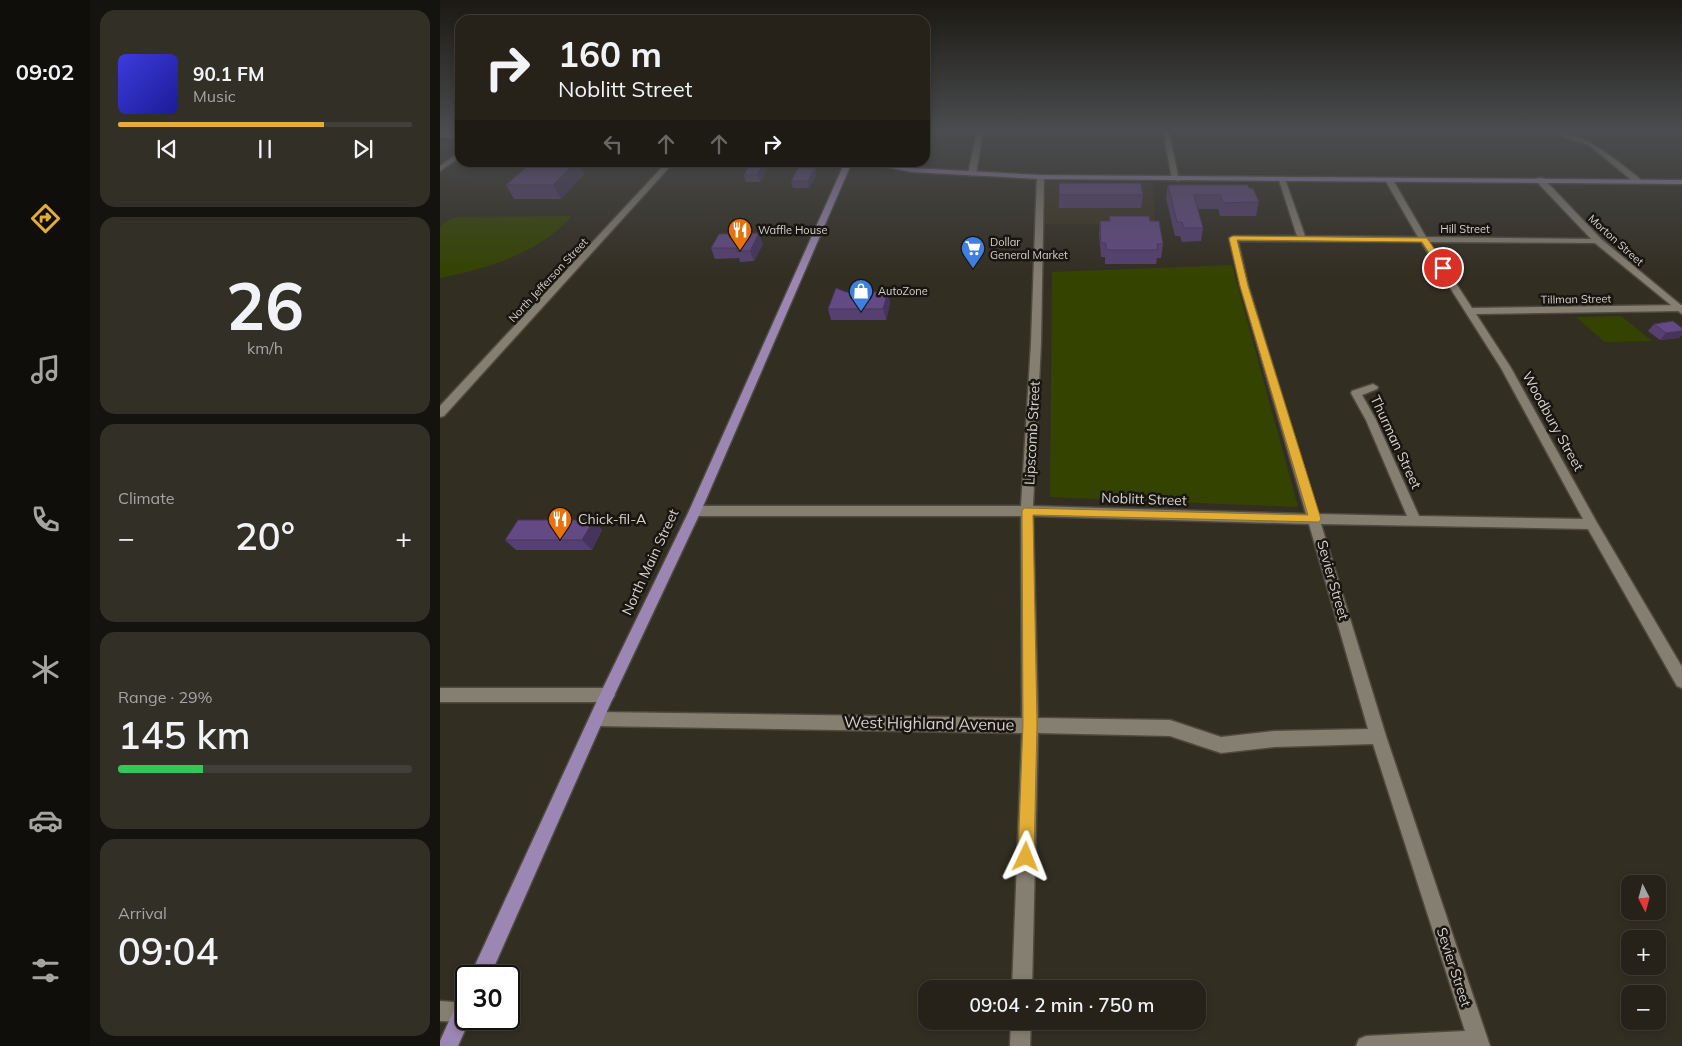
<!DOCTYPE html>
<html lang="en">
<head>
<meta charset="utf-8">
<style>
  body { margin:0; font-family:Mulish,sans-serif; background:#322f27; color:#f1f3f6; height:100vh; display:flex; flex-direction:column; font-size:19px; white-space:nowrap }
  * { box-sizing:border-box; margin:0 }
  p { font-size:16px; color:#a4a4a2 }
  .icon { flex:none; width:28px; height:28px; fill:none; stroke:currentColor; stroke-width:2; stroke-linecap:round; stroke-linejoin:round }
  .map { position:relative; flex:1; overflow:hidden }
  .side { display:flex; flex-direction:column; gap:10px; padding:10px; background:#15130e; width:350px }
  .side>* { flex:none }
  .banner { position:absolute; left:15px; top:15px; width:475px; height:152px; border-radius:15px; box-shadow:0 2px 8px #0003,0 0 0 1px #423f39; background:#26221a; color:#f1f3f6; overflow:hidden }
  .needle { width:32px; rotate:174deg }
  .buttons { position:absolute; left:1181px; top:875px; display:grid; gap:10px }
  .buttons a { display:grid; place-items:center; width:45px; height:45px; border-radius:10px; background:#26221a; box-shadow:0 2px 8px #0003,0 0 0 1px #423f39; font-size:25px }
  .speed { position:absolute; left:15px; top:965px; display:flex; gap:10px; font-size:25px; font-weight:700; text-align:center }
  .speed>* { display:grid; place-content:center; width:65px; height:65px; border-radius:50%; background:#26221a; box-shadow:0 2px 8px #0003,0 0 0 1px #423f39; line-height:1 }
  .speed .limit { border:2px solid #111; border-radius:8px; background:#fff; color:#111 }
  .pin { position:absolute; display:grid; place-items:center; width:42px; height:42px; color:#fff; margin:-21px; border:2px solid #fff; border-radius:50%; box-shadow:0 1px 5px #0007 }
  .me { position:absolute; width:55px; margin:-28px; rotate:2deg; stroke-linejoin:round; filter:drop-shadow(0 0 4px #0008) }
  .turn { display:flex; align-items:center; gap:18px; height:105px; padding:0 20px; font-size:22px }
  .turn .icon { width:65px; height:65px; stroke-width:2.5 }
  .turn b { display:block; font-size:35px; line-height:42px }
  .lanes { display:flex; align-items:center; height:48px; padding:0 20px; background:#0003; justify-content:center; gap:25px; direction:ltr }
  .lanes .off { opacity:.35 }
  .big { font-size:38px; font-weight:600; line-height:1.1 }
  .side .card { flex:1; display:flex; flex-direction:column; justify-content:center; gap:8px; min-width:0; padding:0 18px; border-radius:15px; background:#322f27 }
  .side .dial { align-items:center; gap:0 }
  .dial b { font-size:65px; line-height:1 }
  .song { display:flex; align-items:center; gap:15px }
  .cover { width:60px; height:60px; border-radius:8px; background:linear-gradient(135deg,hsl(240 70% 55%),hsl(240 70% 35%)) }
  .played { height:5px; border-radius:2px; background:linear-gradient(90deg,#e3ae35 70%,#423f39 70%) }
  .keys { display:flex; justify-content:space-around; direction:ltr }
  .heat { display:flex; justify-content:space-between; align-items:center; font-size:28px; direction:ltr }
  .charge { height:8px; border-radius:4px; background:linear-gradient(90deg,#34c759 29%,#423f39 0) }
  .trip { position:absolute; left:478px; top:980px; width:288px; height:50px; border-radius:15px; background:#26221a; box-shadow:0 2px 8px #0003,0 0 0 1px #423f39; font-weight:600; line-height:50px; text-align:center }
  main { display:flex; flex:1; min-height:0 }
  .tab-bar { display:flex; flex-direction:column; width:90px; justify-content:space-around; align-items:center; background:#0f0e0a; color:#a4a4a2 }
  .tab-bar .icon { width:35px; height:35px }
  .tab-bar .active { color:#e3ae35 }
  .tab-bar b { font-size:22px; color:#f1f3f6 }
  .map>svg:first-child { display:block }
  .built { fill:#3d3523 }
  .green { fill:#354301 }
  .lines { fill:none; stroke-linecap:round; stroke-linejoin:round }
  .minor-casing { stroke:#4f4a40; stroke-width:3 }
  .tertiary-casing { stroke:#4f4a40; stroke-width:3 }
  .primary-casing { stroke:#4f4a40; stroke-width:3 }
  .minor { fill:#857f71; fill-rule:evenodd }
  .tertiary { fill:#857f71; fill-rule:evenodd }
  .primary { fill:#9c86b4; fill-rule:evenodd }
  .wall { fill:#564072 }
  .shaded-wall { fill:#46345d }
  .building { fill:#644a85; stroke:#46345d }
  .route { fill:#e3ae35; stroke:#947122 }
  .labels { text-anchor:middle; stroke-width:5; stroke-linejoin:round; paint-order:stroke }
  .far-street-label { font-size:11px; fill:#d4d1c9; stroke:#191611 }
  .far-poi-label { font-size:11px; fill:#d4d1c9; stroke:#191611; text-anchor:start }
  .street-label { font-size:14px; fill:#d4d1c9; stroke:#191611 }
  .poi-label { font-size:14px; fill:#d4d1c9; stroke:#191611; text-anchor:start }
  .near-street-label { font-size:16px; fill:#d4d1c9; stroke:#191611 }
</style>
</head>
<body>
<main>
<nav class="tab-bar">
<b>09:02</b>
<svg class="icon active" aria-label="directions" viewBox="0 0 24 24"><path d="M12 3l9 9-9 9-9-9zM9 14v-3h6M13 9l2 2-2 2"/></svg>
<svg class="icon" aria-label="music" viewBox="0 0 24 24"><path d="M9 18V5l10-2v13"/><circle cx="6" cy="18" r="3"/><circle cx="16" cy="16" r="3"/></svg>
<svg class="icon" aria-label="phone" viewBox="0 0 24 24"><path d="M5 4h4l2 5-3 2q2 4 5 5l2-3 5 2v4C11 20 4 13 5 4z"/></svg>
<svg class="icon" aria-label="climate" viewBox="0 0 24 24"><path d="M12 3v18M4 7l16 10M4 17L20 7"/></svg>
<svg class="icon" aria-label="car" viewBox="0 0 24 24"><path d="M5 17H2v-5l4-1 3-4h7l3 4 3 1v5h-3M9 17h6M6 11h13"/><circle cx="7" cy="17" r="2"/><circle cx="17" cy="17" r="2"/></svg>
<svg class="icon" aria-label="filters" viewBox="0 0 24 24"><path d="M4 7h16M4 17h16"/><circle cx="9" cy="7" r="2"/><circle cx="15" cy="17" r="2"/></svg>
</nav>
<section class="side">
<div class="card">
<div class="song"><i class="cover"></i><div><b>90.1 FM</b><p>Music</p></div></div>
<div class="played"></div>
<div class="keys"><svg class="icon" aria-label="previous" viewBox="0 0 24 24"><path d="M18 5L8 12l10 7zM5 5v14"/></svg><svg class="icon" aria-label="pause" viewBox="0 0 24 24"><path d="M8 5v14M16 5v14"/></svg><svg class="icon" aria-label="next" viewBox="0 0 24 24"><path d="M6 5l10 7-10 7zM19 5v14"/></svg></div>
</div>
<div class="card dial"><b>26</b><p>km/h</p></div>
<div class="card"><p>Climate</p>
<div class="heat"><a>−</a><b class="big">20°</b><a>+</a></div>
</div>
<div class="card"><p>Range · 29%</p><b class="big">145 km</b><div class="charge"></div></div>
<div class="card"><p>Arrival</p><b class="big">09:04</b></div>
</section>
<div class="map">
<svg width="1242" height="1046" viewBox="0 0 1242 1046">
  <rect width="100%" height="100%" fill="#332e22"/>
  <polygon class="built" points="606,181 713,183 715,225 605,224"/>
  <g class="green">
    <path d="M132,216c-33,37 -85,53 -132,62v-51l8,-7 10,-3z"/>
    <polygon points="792,265 858,507 610,497 612,272"/>
    <polygon points="1181,316 1212,341 1165,342 1136,317"/>
  </g>
  <g class="lines">
    <g class="minor-casing">
      <g id="minor">
        <polygon points="537,131 543,131 536,174 532,176 528,174"/>
        <polygon points="723,131 729,131 739,181 732,179"/>
        <path d="M1106,131c30,0 51,15 74,32 7,6 15,11 22,18l-7,2 -46,-38z"/>
        <polygon points="20,152 20,157 0,171 0,166"/>
        <polygon points="227,162 234,162 4,416 0,417 0,406"/>
        <path d="M597,175l7,2 -3,166 -8,163 273,8 -66,-229 -11,-47 4,-2h64l-19,-59 7,2 20,57 113,1 -33,-57 4,-2 4,2 33,57 172,2 4,2 -4,2 -169,-1 43,66 210,-3v6l-206,3 35,54 85,153 86,146v21l-5,-2 -89,-157 -267,-5 65,212 104,310h-134l3,-7 7,-3 99,-5 -92,-287 -99,3 -53,6 -51,-17 -132,-3 -6,256h-20l10,-256 -425,-7 -5,-2 -3,-5 3,-5 5,-2 425,6 -1,-202h-326l-4,-2 -2,-3 2,-3 4,-2h326l10,-163zM798,241l183,1 80,126 82,151 -164,-3 -43,-96 -14,-25 15,-6 1,-2 -5,-3 -21,7 -1,2 15,27 41,96 -89,-2 -70,-229zM593,516l276,8 59,205 -94,2 -53,6 -51,-17 -132,-2z"/>
        <polygon points="0,688 167,688 172,690 175,695 172,700 167,702 0,702"/>
        <polygon points="0,1001 26,1003 26,1019 30,1019 23,1022 0,1021"/>
        <polygon points="571,1021 591,1021 590,1046 570,1046"/>
      </g>
    </g>
    <g class="tertiary-casing">
      <polygon id="tertiary" points="1097,178 1103,178 1161,239 1242,306 1242,314 1155,243 1097,182"/>
    </g>
    <g class="primary-casing">
      <g id="primary">
        <rect x="0" y="133" width="20" height="4"/>
        <polygon points="405,162 412,162 261,511 172,700 50,976 30,976 162,690 249,511"/>
        <polygon points="423,162 441,162 471,168 600,175 1242,180 1242,184 600,179 471,172"/>
        <polygon points="26,996 26,1019 30,1019 18,1046 0,1046 0,1041 19,999"/>
      </g>
    </g>
    <use href="#minor" class="minor"/>
    <use href="#tertiary" class="tertiary"/>
    <use href="#primary" class="primary"/>
  </g>
  <g class="wall">
    <polygon points="95,162 141,162 139,164 144,174 121,199 74,199 66,185"/>
    <polygon points="311,162 325,162 327,168 320,182 306,182 304,175"/>
    <polygon points="377,174 369,188 353,188 351,181"/>
    <polygon points="619,183 703,195 701,208 619,208"/>
    <polygon points="728,185 819,202 816,216 780,216 778,209 758,209 763,228 761,241 742,242 740,236 735,236 726,198"/>
    <polygon points="669,216 710,221 723,244 721,258 717,258 716,264 665,264 665,257 661,257 659,234 660,221 669,221"/>
    <polygon points="323,244 314,261 300,262 299,258 275,259 271,248"/>
    <polygon points="406,292 448,292 450,303 446,320 391,320 388,309"/>
    <polygon points="1214,324 1242,328 1242,334 1239,338 1220,340 1208,331"/>
    <polygon points="154,520 162,530 152,550 76,550 65,540"/>
  </g>
  <g class="shaded-wall">
    <polygon points="128,162 141,162 139,164 144,174 121,199 113,185"/>
    <polygon points="324,162 325,162 327,168 320,182 317,175"/>
    <polygon points="375,168 377,174 369,188 368,181"/>
    <polygon points="319,233 323,244 314,261 310,251"/>
    <polygon points="448,292 450,303 446,320 443,309"/>
    <polygon points="1242,331 1242,334 1239,338 1220,340 1226,333"/>
    <polygon points="154,520 162,530 152,550 142,540"/>
  </g>
  <g class="building">
    <polygon points="95,162 136,162 113,185 66,185 90,164"/>
    <polygon points="311,162 324,162 317,175 304,175"/>
    <polygon points="358,168 375,168 368,181 351,181"/>
    <polygon points="619,183 701,183 703,195 619,195"/>
    <polygon points="728,185 808,185 809,188 813,188 819,202 783,203 780,195 754,195 763,228 744,228 742,222 737,222"/>
    <polygon points="669,216 709,216 710,221 719,221 723,244 717,244 718,250 666,250 666,243 661,243 660,221 670,221"/>
    <polygon points="319,233 310,251 296,251 297,248 271,248 279,234"/>
    <polygon points="396,288 406,292 448,292 443,309 388,309"/>
    <polygon points="1233,321 1242,328 1242,331 1226,333 1214,324"/>
    <polygon points="78,520 154,520 142,540 65,540"/>
  </g>
  <linearGradient id="sky" x2="0" y2="1"><stop stop-color="#1c1913"/><stop offset="0.47" stop-color="#4a4c4f"/><stop offset="1" stop-color="#4a4c4f" stop-opacity="0"/></linearGradient>
  <rect width="1242" height="277" fill="url(#sky)"/>
  <polygon class="route" points="793,236 984,238 987,238 1007,268 1000,270 982,242 797,240 808,286 881,519 879,522 593,515 597,724 594,857 592,862 586,865 580,862 578,857 583,724 582,511 584,508 868,515 800,286 789,238"/>
  <defs>
    <g id="restaurant-pin" transform="scale(1.25)"><path d="M0 17L-7.5 6A9.5 9.5 0 1 1 7.5 6Z" fill="#e8710a" stroke="#191611"/><path d="M-5-6h1v4h1v-4h1v4h1v-4h1v5L-1.5 .5V6h-2V.5L-5-1ZM5-6V6H3V1.5H1.5Q1.5-4 5-6Z" fill="#fff"/></g>
    <g id="supermarket-pin" transform="scale(1.25)"><path d="M0 17L-7.5 6A9.5 9.5 0 1 1 7.5 6Z" fill="#3f7fe0" stroke="#191611"/><path d="M-6-5.5h2.5l.6 2H6L4.5 2H-2.5L-4.4-4H-6ZM-1.5 3.2a1.3 1.3 0 1 0 .1 0ZM3 3.2a1.3 1.3 0 1 0 .1 0Z" fill="#fff"/></g>
    <g id="shop-pin" transform="scale(1.25)"><path d="M0 17L-7.5 6A9.5 9.5 0 1 1 7.5 6Z" fill="#3f7fe0" stroke="#191611"/><path d="M-5-2.5h2.3a2.7 3.5 0 0 1 5.4 0H5L5.5 6h-11ZM-1.5-2.5h3a1.5 2.3 0 0 0-3 0Z" fill="#fff"/></g>
  </defs>
  <g fill-rule="evenodd">
    <use href="#restaurant-pin" x="300" y="230"/>
    <use href="#supermarket-pin" x="533" y="248"/>
    <use href="#shop-pin" x="421" y="291"/>
    <use href="#restaurant-pin" x="120" y="519"/>
  </g>
  <g class="labels">
    <g class="far-street-label">
      <text x="1025" y="233">Hill Street</text>
      <text transform="translate(1176 240) rotate(42)" y="4">Morton Street</text>
      <text transform="translate(108 280) rotate(-47)" y="4">North Jefferson Street</text>
      <text transform="translate(1136 299) rotate(-1)" y="4">Tillman Street</text>
    </g>
    <g class="far-poi-label">
      <text x="318" y="234">Waffle House</text>
      <text x="550" y="246">Dollar<tspan x="550" dy="13">General Market</tspan></text>
      <text x="438" y="295">AutoZone</text>
    </g>
    <g class="street-label">
      <text transform="translate(1113 421) rotate(61)" y="5">Woodbury Street</text>
      <text transform="translate(592 433) rotate(-87)" y="5">Lipscomb Street</text>
      <text transform="translate(956 442) rotate(65)" y="5">Thurman Street</text>
      <text transform="translate(704 499) rotate(2)" y="5">Noblitt Street</text>
      <text transform="translate(210 562) rotate(-65)" y="5">North Main Street</text>
      <text transform="translate(893 580) rotate(74)" y="5">Sevier Street</text>
      <text transform="translate(1014 967) rotate(72)" y="5">Sevier Street</text>
    </g>
    <g class="poi-label">
      <text x="138" y="524">Chick-fil-A</text>
    </g>
    <g class="near-street-label">
      <text transform="translate(489 723) rotate(1)" y="6">West Highland Avenue</text>
    </g>
  </g>
</svg>
<div class="buttons">
<a><svg class="needle" viewBox="-14 -14 28 28"><path d="M0-13l5 13h-10z" fill="#e53935"/><path d="M0 13l5-13h-10z" fill="#a4a4a2"/></svg></a>
<a>+</a>
<a>−</a>
</div>
<div class="speed"><div class="limit">30</div></div>
<div class="pin" style="left:1003px;top:268px;background:#d93025"><svg class="icon" aria-label="arrive" viewBox="0 0 24 24"><path d="M6 21V4h12l-3 4 3 4H6"/></svg></div>
<svg class="me" style="left:586px;top:857px" viewBox="-20 -20 40 40"><path d="M0-17L14 15 0 8-14 15z" fill="#e3ae35" stroke="#fff" stroke-width="4"/></svg>
<div class="trip">09:04 · 2 min · 750 m</div>
<div class="banner">
<div class="turn"><svg class="icon" aria-label="right" viewBox="0 0 24 24"><path d="M7 20v-9h11M14 6l5 5-5 5"/></svg><div><b>160 m</b>Noblitt Street</div></div>
<div class="lanes"><svg class="icon off" aria-label="left" viewBox="0 0 24 24"><path d="M17 20v-9H6M10 6l-5 5 5 5"/></svg><svg class="icon off" aria-label="ahead" viewBox="0 0 24 24"><path d="M12 20V5M6 11l6-6 6 6"/></svg><svg class="icon off" aria-label="ahead" viewBox="0 0 24 24"><path d="M12 20V5M6 11l6-6 6 6"/></svg><svg class="icon" aria-label="right" viewBox="0 0 24 24"><path d="M7 20v-9h11M14 6l5 5-5 5"/></svg></div>
</div>
</div>
</main>
</body>
</html>
